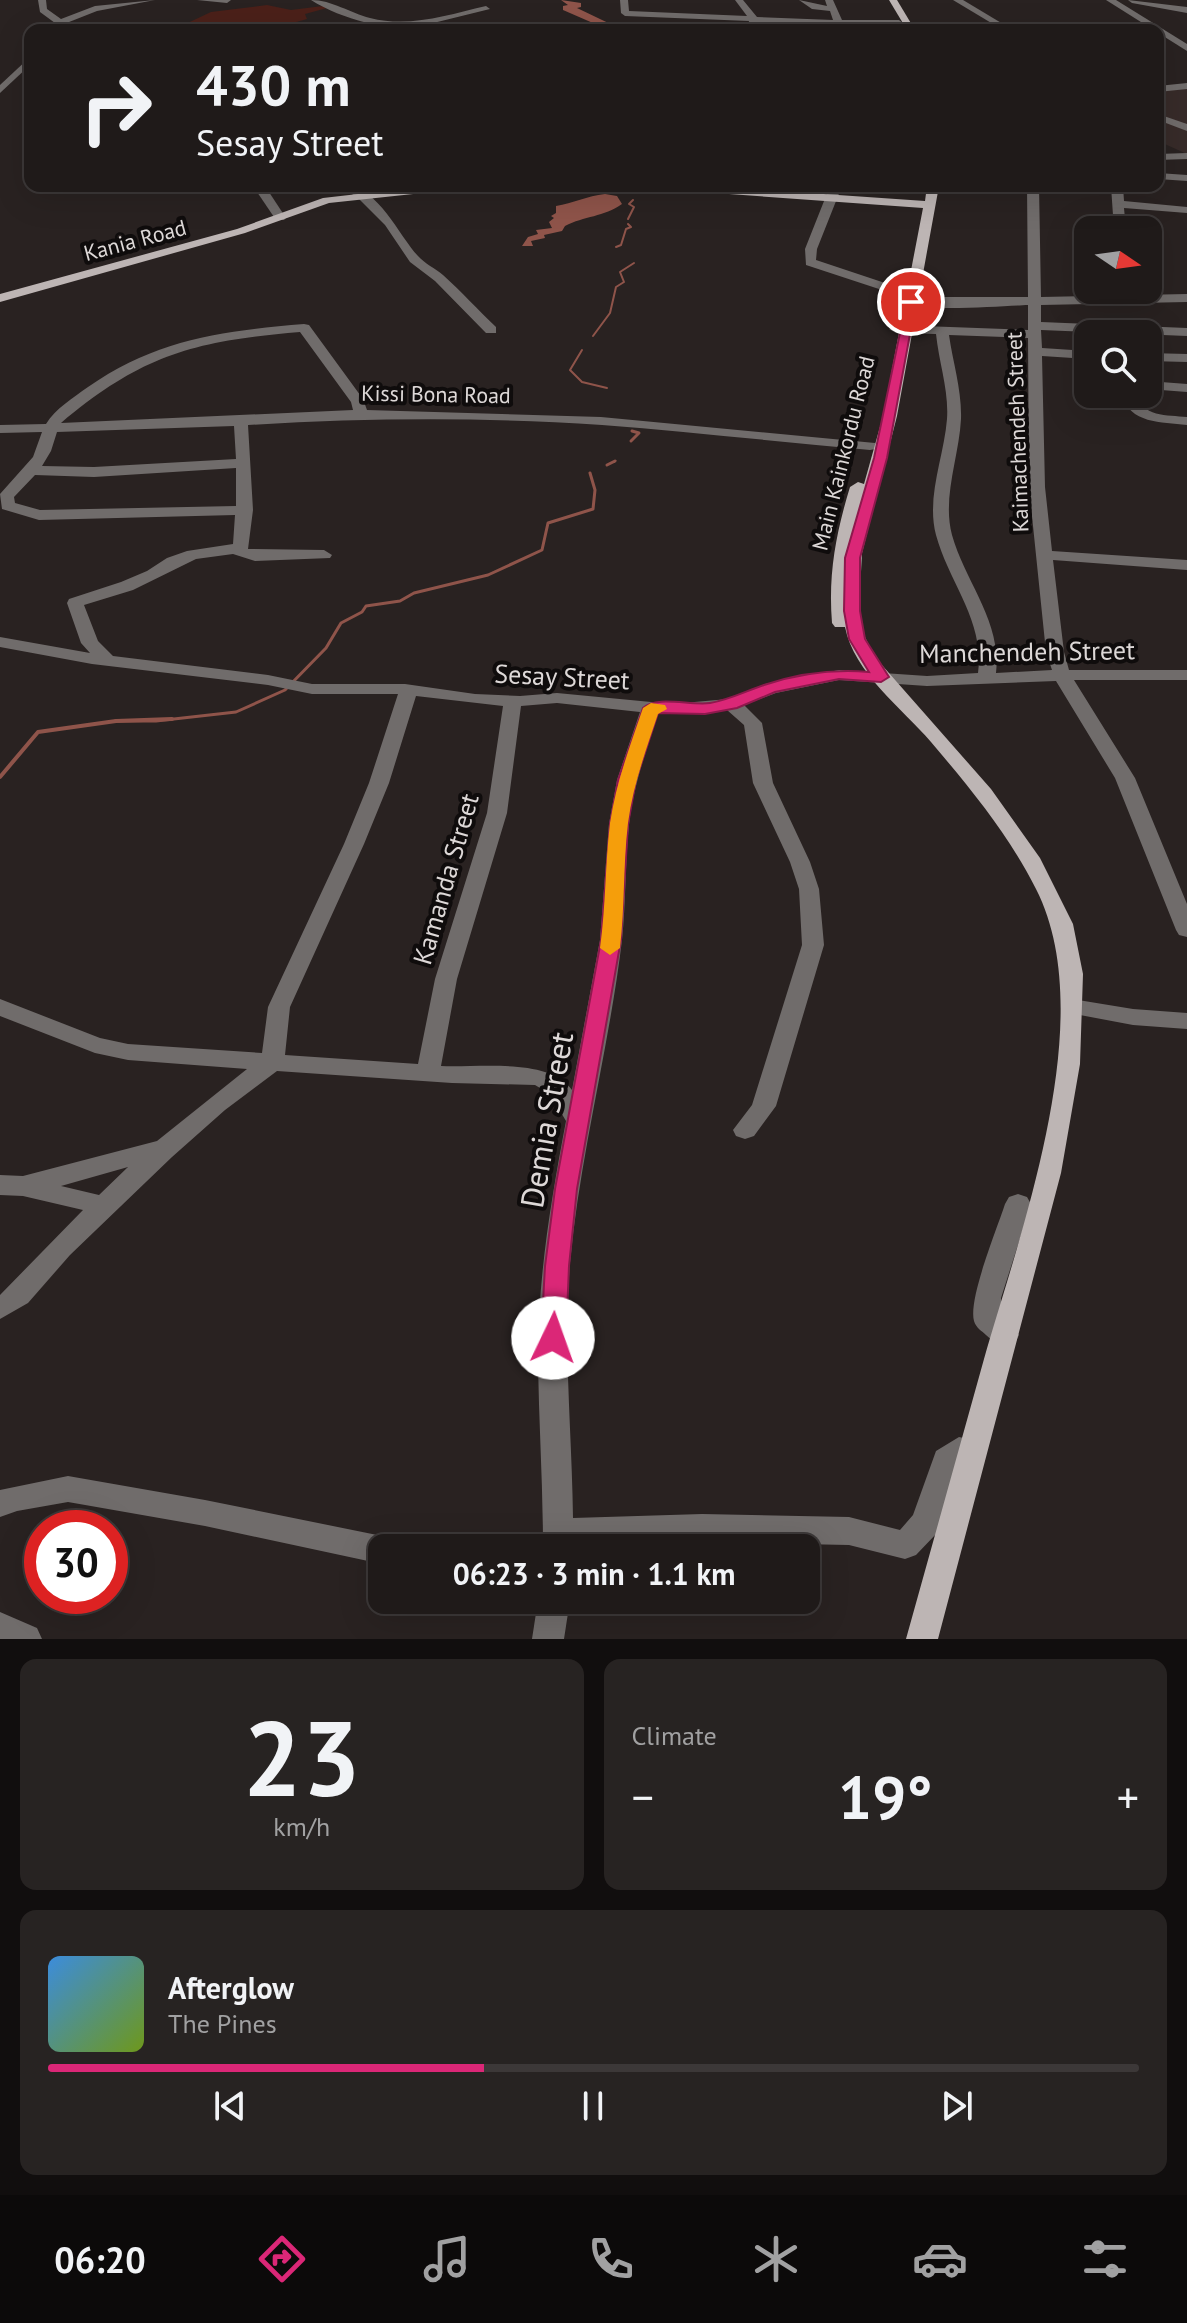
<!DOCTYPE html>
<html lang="en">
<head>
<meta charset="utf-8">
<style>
  body { margin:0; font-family:"PT Sans",sans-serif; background:#272322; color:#f1f3f6; height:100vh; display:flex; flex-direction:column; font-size:30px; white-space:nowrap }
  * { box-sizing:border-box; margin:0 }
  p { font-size:26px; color:#a1a1a2 }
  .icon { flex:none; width:44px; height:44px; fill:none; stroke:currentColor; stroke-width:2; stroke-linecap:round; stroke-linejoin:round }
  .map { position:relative; height:1639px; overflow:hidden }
  .drawer { display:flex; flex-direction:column; gap:20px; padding:20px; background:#110e0e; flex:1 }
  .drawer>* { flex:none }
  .top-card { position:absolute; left:24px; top:24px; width:1140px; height:168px; border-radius:16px; box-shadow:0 8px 32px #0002,0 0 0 2px #3c3838; background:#1f1a19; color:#f1f3f6; overflow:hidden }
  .needle { width:52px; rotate:103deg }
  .tools { position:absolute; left:1074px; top:216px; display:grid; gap:16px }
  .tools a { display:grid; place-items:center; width:88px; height:88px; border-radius:16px; background:#1f1a19; box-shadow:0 8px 32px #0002,0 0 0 2px #3c3838; font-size:40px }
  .speed { position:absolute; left:24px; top:1510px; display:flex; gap:16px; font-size:40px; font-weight:700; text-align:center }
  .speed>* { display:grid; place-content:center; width:104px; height:104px; border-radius:50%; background:#1f1a19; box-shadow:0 8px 32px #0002,0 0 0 2px #3c3838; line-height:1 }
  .speed .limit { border:12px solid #d22; background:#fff; color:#111 }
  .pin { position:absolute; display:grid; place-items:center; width:68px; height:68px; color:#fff; margin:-34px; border:4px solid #fff; border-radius:50%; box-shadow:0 2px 8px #0007 }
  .me { position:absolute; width:88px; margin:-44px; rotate:3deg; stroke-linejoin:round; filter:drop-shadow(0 0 6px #0008) }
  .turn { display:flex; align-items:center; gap:28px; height:168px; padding:0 40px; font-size:36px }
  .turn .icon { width:104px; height:104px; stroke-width:2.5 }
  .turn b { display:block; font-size:56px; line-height:68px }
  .big { font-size:60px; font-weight:800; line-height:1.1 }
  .drawer .widget { flex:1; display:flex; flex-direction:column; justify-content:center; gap:12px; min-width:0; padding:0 28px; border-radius:16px; background:#272322 }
  .drawer .dial { align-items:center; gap:0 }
  .dial b { font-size:104px; line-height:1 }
  .song { display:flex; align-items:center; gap:24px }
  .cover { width:96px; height:96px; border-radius:12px; background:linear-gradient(135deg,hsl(210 70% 55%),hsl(80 70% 35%)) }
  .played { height:8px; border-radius:4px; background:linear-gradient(90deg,#db2777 40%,#3c3838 40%) }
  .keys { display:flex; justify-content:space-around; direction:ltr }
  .heat { display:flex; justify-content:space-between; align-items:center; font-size:44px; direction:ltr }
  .drawer .tiles { flex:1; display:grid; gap:20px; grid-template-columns:1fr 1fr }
  .widget:last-child { grid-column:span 2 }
  .trip { position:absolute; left:368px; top:1534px; width:452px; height:80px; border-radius:16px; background:#1f1a19; box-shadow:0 8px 32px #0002,0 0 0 2px #3c3838; font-weight:800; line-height:80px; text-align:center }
  .menu { display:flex; height:128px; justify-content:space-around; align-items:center; background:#0c0a0a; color:#a1a1a2 }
  .menu .icon { width:56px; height:56px }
  .menu .on { color:#db2777 }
  .menu b { font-size:36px; color:#f1f3f6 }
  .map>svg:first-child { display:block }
  .built { fill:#372b29 }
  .green { fill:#4b2019 }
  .water { fill:#8f544a }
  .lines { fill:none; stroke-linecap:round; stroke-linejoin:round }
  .stream-far2 { stroke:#8f544a; stroke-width:2 }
  .stream-far1 { stroke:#8f544a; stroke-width:3 }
  .stream { stroke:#8f544a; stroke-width:4 }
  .river { fill:#8f544a; fill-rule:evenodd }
  .minor { fill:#706c6b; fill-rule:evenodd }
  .major { fill:#bdb5b4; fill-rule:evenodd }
  .route { fill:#db2777; stroke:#8e194d; stroke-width:2 }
  .slow { fill:#f59e0b }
  .labels { text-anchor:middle; stroke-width:8; stroke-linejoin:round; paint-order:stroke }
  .far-street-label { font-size:22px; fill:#ddd8d7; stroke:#0f0c0c }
  .street-label { font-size:26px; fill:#ddd8d7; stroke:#0f0c0c }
  .near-street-label { font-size:32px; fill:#ddd8d7; stroke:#0f0c0c }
</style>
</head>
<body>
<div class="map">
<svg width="1187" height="1639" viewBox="0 0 1187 1639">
  <rect width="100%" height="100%" fill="#292221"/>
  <polygon class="built" points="1158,88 1187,88 1187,154 1158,141"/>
  <polygon class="green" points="267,5 291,10 323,6 327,8 305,14 307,19 268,30 162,30 177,28 211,12"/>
  <path class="water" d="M605,194l12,2 5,8c-18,13 -38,12 -57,22l-3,5 -18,4 1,3 -14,3 2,5h-11l6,-9 10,-3 -2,-4 16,-2 -3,-6 5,-4 -3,-2 5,-3v-7c17,-3 31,-10 49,-12z"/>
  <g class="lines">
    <g class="stream-far2">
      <polyline points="628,219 634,207 629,204 633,200"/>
      <polyline points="616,247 621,245 626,229 631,227 628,224"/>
      <polyline points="593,336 610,313 616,287 624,282 620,272 634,263"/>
      <polyline points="582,350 570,370 582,382 607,388"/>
    </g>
    <g class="stream-far1">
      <polyline points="631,441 639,433 632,431"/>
      <polyline points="607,465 615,461"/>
      <polyline points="115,721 156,721 236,712 285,690 326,648 341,623 362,612 366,606 400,601 414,593 488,575 542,550 548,523 593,509 595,490 590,473"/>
    </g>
    <polyline class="stream" points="0,777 38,732 116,721 172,719"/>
    <polygon class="river" points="561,0 581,3 581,7 577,8 623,30 609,30 563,10 563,6 568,5"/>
    <g class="minor">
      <polygon points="38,0 46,0 47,9 61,19 95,6 155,0 97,11 64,24 61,30 53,30 55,23 40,12"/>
      <polygon points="197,0 231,0 227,3"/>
      <path d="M311,0c21,0 39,13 59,18 40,10 77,-3 116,-12l4,3 -73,18 7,3c-37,0 -81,-10 -113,-30z"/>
      <polygon points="620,0 628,0 629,11 747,16 735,0 743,0 757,17 833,20 830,11 812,9 799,0 827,6 825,0 833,0 842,20 899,20 903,23 899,26 844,26 846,30 838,30 836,26 758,22 755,30 747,30 749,21 625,16 621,13"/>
      <polygon points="953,0 963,0 1013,30 1003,30"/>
      <polygon points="1106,0 1116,0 1187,44 1187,51"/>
      <polygon points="1128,0 1187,7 1187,13 1132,3"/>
      <polygon points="30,57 30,65 0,93 0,85"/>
      <polygon points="1187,83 1187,89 1158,92 1158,86"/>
      <polygon points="1158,114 1187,124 1187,131 1158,120"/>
      <polygon points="1187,153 1187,159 1158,160 1158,154"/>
      <polygon points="1158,173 1187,175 1187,181 1158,179"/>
      <polygon points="253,186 265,186 286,218 284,220 276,220"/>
      <path d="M345,186c33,0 54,50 73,70 7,8 17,12 25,19 18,16 35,35 53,52v6h-10l-51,-52 -25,-19 -25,-37 -28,-28 -12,-7z"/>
      <polygon points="830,186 842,186 817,249 816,260 885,283 908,286 908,292 879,289 806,265 805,249"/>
      <path d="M1027,186h12l2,111 146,-3v8l-146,3v17l146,6v8l-146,-6 1,18 46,3v8l-46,-3 3,131 7,64 135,9v10l-134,-10 11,92 5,18h118v10h-113l61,98 52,126v33l-8,-2 -3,-5 -61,-152 -59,-97 -129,5 -88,-6 -63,13 -32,12 18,18 11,60 37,79 9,27 5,56 -48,161 -22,30 -9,3 -9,-3 -3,-6 19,-25 50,-160 -3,-56 -9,-27 -37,-79 -9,-58 -17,-15 -69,4c-12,37 -25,73 -29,111 -4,38 -3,77 -7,115 -13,109 -42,214 -52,323 -7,86 2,170 3,255l129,-4 147,3 51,13 13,-15 23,-64 23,-14 24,5 4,9 -4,9 -19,3 -6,4 -21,66 -21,22 -11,4 -56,-14 -147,-3 -159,6c0,-62 -4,-122 -5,-184 -1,-81 13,-164 28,-243l-16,-27 -15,-9 -83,-2 -175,-12 -52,39 -53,47 -102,98 -42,48 -28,16v-24l83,-85 -60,-14 -23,-1v-20l23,1 134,-35 90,-72 -119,-9 -33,-7 -95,-37v-17l100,39 28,6 134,9 6,-46 76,-163 25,-61 29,-89h-86l-44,-9 -176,-21 -92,-17v-10l90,16 -9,-10 -14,-40 2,-4 52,-17 26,-11 20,-13 20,-7 46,-7 2,-29 -196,5 -37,-11 -2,-15 33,-37 9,-25 -42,1v-8l46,-1c9,-15 28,-27 42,-37 69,-48 134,-56 216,-63l5,1 54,74 4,11 234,7 274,26v6l-5,1c-89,-8 -178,-18 -268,-25 -118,-8 -236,-7 -354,0l5,85 -5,39 76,1 8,5 -2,3 -75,3 -22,-7 -37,5 -63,31 -49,15 14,36 15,15 155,19 44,9h93l70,10 45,2 37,-3 115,11 56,-5 37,-15 74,-14 88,6 51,-3c7,-52 -29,-90 -42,-138 -10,-38 8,-78 11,-116 2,-28 -8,-56 -11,-85l-40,-1 -7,-4 7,-4 132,5v-25c-25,1 -116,8 -132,-4l6,-4h126zM300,332l51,70 2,8 -292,13c82,-69 134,-82 239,-91zM949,335l79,3 1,149 17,165 6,18 -56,3c6,-52 -31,-91 -44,-138 -10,-37 7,-78 9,-116 1,-28 -8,-56 -12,-84zM234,426l2,33 -142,8 -52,-1 9,-15 6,-19zM236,468v38l-196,4 -25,-7 -1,-6 21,-22 59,2zM416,696l87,10 -16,107 -52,166 -17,85 -133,-9 5,-48 74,-163 25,-61zM557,703l83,9 -23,68 -8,44 -9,116 -28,150c-22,-33 -95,-22 -131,-24l16,-87 50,-166 14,-107zM128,1167l-29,28 -38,-9z"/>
      <polygon points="1111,186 1123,186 1124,201 1187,207 1187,213 1124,208 1126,230 1114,230"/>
      <polygon points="1148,353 1187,354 1187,362 1148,361"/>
      <polygon points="1148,381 1187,384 1187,392 1148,389"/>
      <path d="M1121,394h14c7,23 32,21 52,23v8c-26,-3 -57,-1 -66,-31z"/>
      <polygon points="1072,999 1133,1009 1187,1013 1187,1029 1133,1025 1064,1012 1061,1007 1064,1002"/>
      <path d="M1018,1194l9,3 4,7 -30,94v18l14,11 4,8 -4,8c-13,4 -19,1 -29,-8 -4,-4 -10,-7 -12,-14 -6,-22 23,-92 31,-117l4,-7z"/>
      <polygon points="68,1476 205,1500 382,1536 393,1540 396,1548 382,1548 382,1564 205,1526 68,1502 17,1511 0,1517 0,1490"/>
      <polygon points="538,1600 570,1600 564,1639 532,1639"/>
      <polygon points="0,1612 37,1628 42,1639 0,1639"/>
    </g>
    <g class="major">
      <polygon points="889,0 897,0 915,30 907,30"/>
      <polygon points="428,186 466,186 460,189 329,203 245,233 0,302 0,294 237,229 323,198"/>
      <path d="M653,186h53l219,15 2,-15h12l-42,230 -35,137 -3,56 6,28 9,19 117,133 49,69 33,66 10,50 -3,90 -19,109 -123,466h-32c26,-93 52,-187 78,-280 37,-130 117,-342 52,-470 -27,-54 -66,-101 -105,-147 -29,-34 -77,-69 -86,-115h-10l-3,-4c-4,-49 4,-90 18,-136l8,-5 6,2 19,-68 40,-208 -264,-19z"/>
    </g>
  </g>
  <path class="route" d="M907,299l9,3 -29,156 -27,100v53l5,28 24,38 -8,5 -42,-3 -64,13 -38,16 -32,6 -47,-1 -22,67 -8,44 -7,116 -44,249 -8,77 -3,72 -4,7 -9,3 -8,-3 -4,-7 4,-72 10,-77 46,-249 9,-116 8,-44 25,-72c14,-13 48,-2 67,-5 19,-3 36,-12 54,-18 33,-11 71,-16 105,-13l-20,-33 -5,-28 1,-53 29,-100z"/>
  <path class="slow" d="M651,703l14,2 2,4 -9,5c-12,36 -25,71 -30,109 -5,41 -3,83 -8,125l-10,7 -10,-7c6,-42 5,-84 10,-125 6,-40 20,-77 33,-115z"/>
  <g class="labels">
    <g class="far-street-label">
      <text transform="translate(135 240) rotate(-15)" y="8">Kania Road</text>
      <text transform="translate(436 394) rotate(1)" y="8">Kissi Bona Road</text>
      <text transform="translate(1017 432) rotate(-92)" y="8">Kaimachendeh Street</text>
      <text transform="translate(843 453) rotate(-76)" y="8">Main Kainkordu Road</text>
    </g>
    <g class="street-label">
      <text transform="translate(1027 652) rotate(-1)" y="9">Manchendeh Street</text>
      <text transform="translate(562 677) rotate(3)" y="9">Sesay Street</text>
      <text transform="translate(446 879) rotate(-74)" y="9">Kamanda Street</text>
    </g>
    <g class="near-street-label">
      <text transform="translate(547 1120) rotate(-80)" y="11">Demia Street</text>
    </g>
  </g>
</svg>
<div class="tools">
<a><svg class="needle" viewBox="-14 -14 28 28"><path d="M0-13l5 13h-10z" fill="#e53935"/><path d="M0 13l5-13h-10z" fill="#a1a1a2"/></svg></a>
<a><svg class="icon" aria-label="search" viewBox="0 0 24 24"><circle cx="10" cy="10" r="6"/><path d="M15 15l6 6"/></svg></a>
</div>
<div class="speed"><div class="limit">30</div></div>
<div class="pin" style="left:911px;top:302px;background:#d93025"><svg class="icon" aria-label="arrive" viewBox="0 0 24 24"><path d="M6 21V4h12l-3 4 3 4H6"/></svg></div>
<svg class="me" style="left:553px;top:1338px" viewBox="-20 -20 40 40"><circle r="19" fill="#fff"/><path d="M0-13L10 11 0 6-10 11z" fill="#db2777"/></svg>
<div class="trip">06:23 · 3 min · 1.1 km</div>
<div class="top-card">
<div class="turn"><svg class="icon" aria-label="right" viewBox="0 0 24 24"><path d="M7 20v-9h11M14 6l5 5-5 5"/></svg><div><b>430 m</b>Sesay Street</div></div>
</div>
</div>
<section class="drawer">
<div class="tiles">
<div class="widget dial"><b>23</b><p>km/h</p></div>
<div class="widget"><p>Climate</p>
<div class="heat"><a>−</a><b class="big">19°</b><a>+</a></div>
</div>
<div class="widget">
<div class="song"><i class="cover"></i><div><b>Afterglow</b><p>The Pines</p></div></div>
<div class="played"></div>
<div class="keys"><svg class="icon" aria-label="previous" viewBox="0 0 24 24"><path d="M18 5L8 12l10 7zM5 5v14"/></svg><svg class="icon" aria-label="pause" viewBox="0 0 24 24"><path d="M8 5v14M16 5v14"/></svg><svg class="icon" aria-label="next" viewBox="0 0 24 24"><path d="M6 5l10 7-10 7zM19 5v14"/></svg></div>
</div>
</div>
</section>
<nav class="menu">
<b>06:20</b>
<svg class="icon on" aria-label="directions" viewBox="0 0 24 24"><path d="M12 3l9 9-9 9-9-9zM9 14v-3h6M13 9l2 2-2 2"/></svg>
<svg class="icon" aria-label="music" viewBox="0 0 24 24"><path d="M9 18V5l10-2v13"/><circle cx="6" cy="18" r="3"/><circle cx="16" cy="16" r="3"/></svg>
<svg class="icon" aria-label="phone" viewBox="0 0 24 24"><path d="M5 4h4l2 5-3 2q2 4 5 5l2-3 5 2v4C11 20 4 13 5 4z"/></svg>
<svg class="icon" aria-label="climate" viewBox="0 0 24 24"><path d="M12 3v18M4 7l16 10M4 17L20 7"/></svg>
<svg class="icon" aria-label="car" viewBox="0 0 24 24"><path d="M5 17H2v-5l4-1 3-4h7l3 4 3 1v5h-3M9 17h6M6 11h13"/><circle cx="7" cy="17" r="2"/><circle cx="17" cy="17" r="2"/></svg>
<svg class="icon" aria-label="filters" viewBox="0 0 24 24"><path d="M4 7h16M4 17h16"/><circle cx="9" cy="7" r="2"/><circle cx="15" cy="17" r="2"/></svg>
</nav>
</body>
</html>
